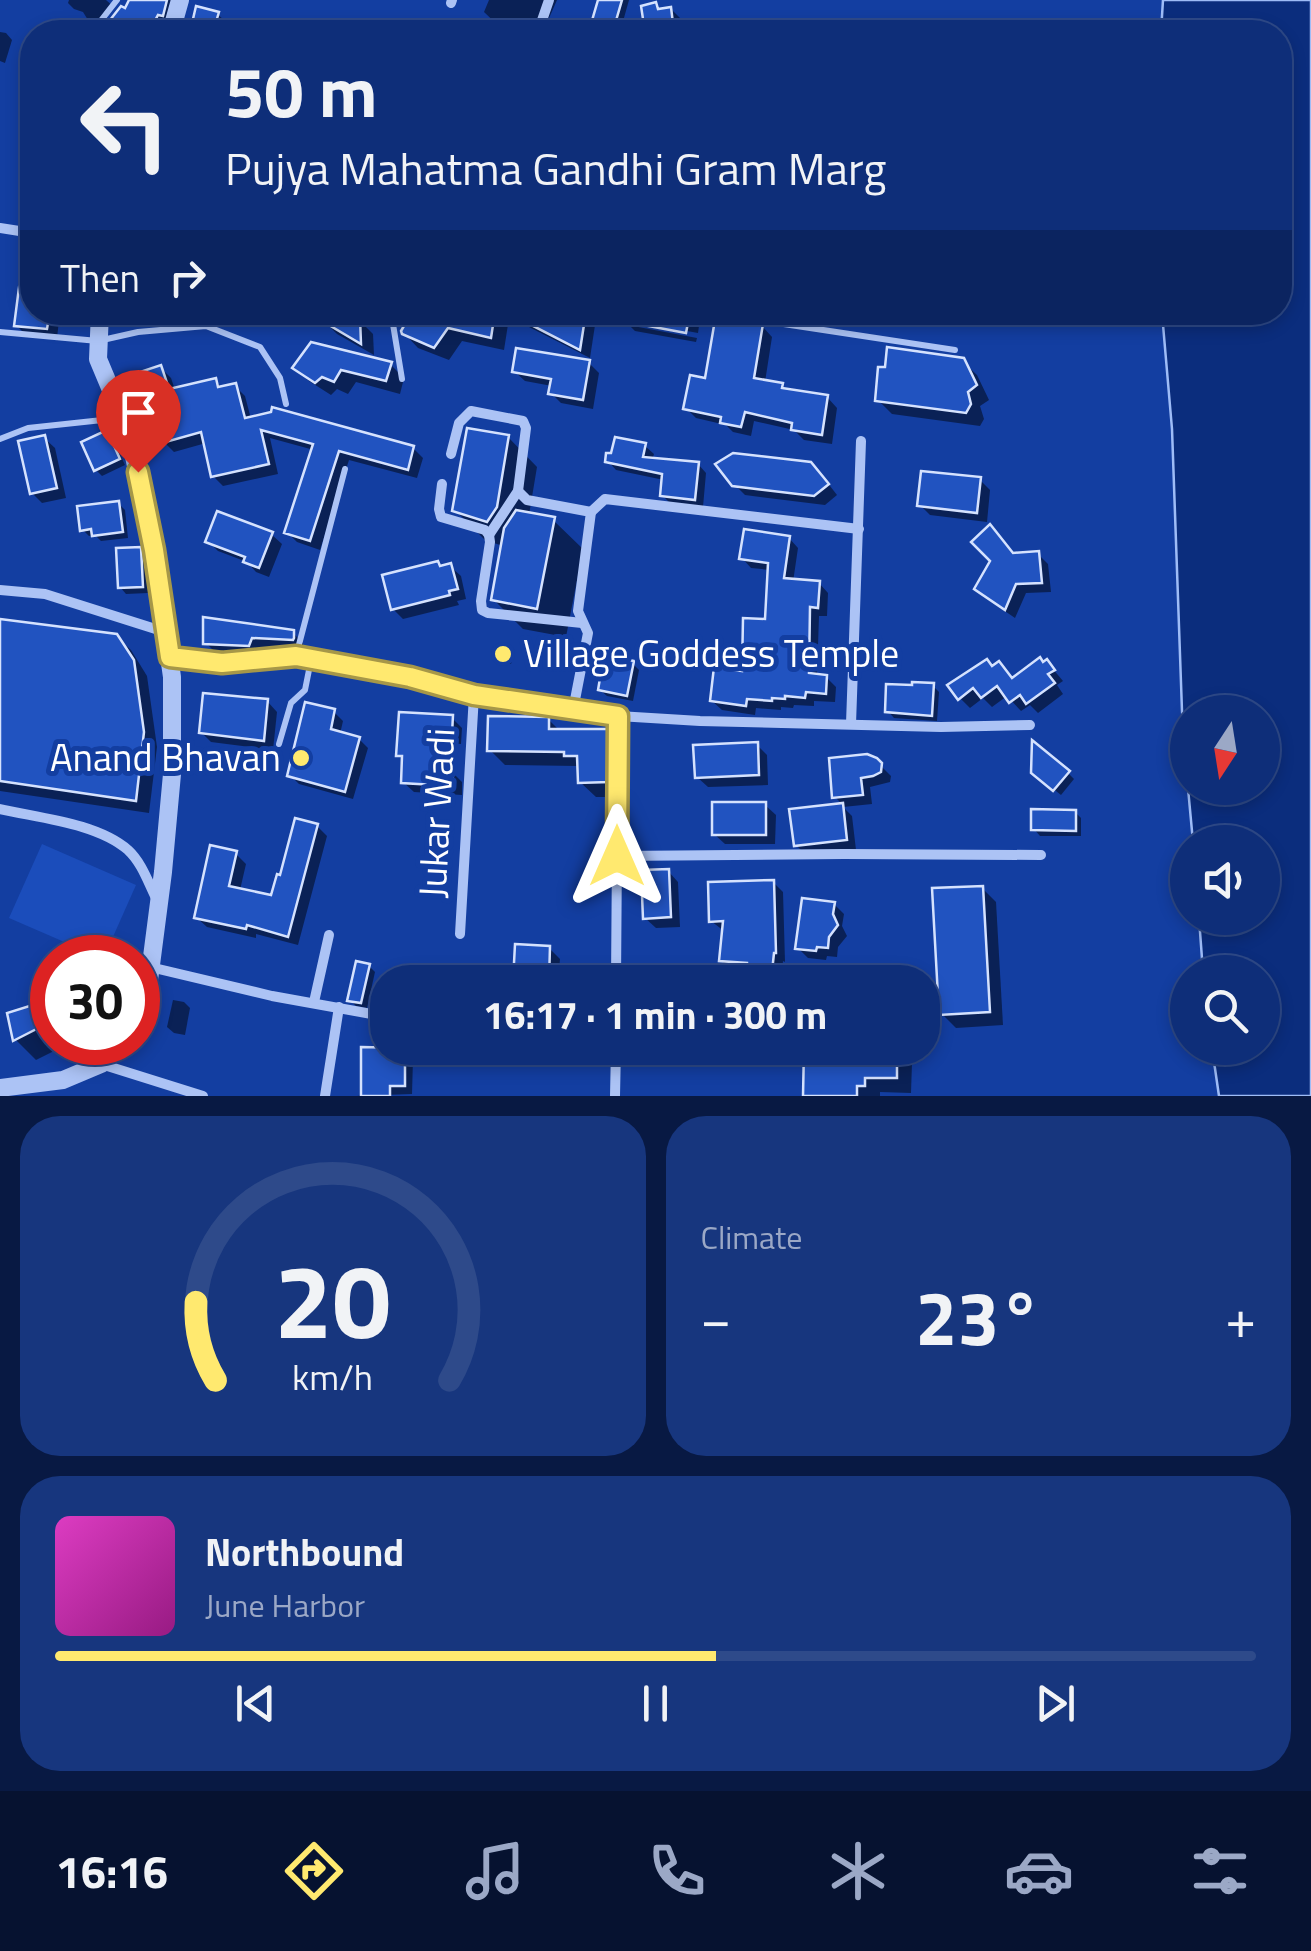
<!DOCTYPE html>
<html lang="en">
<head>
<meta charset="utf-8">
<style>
  body { margin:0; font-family:"Titillium Web",sans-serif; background:#17367e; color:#f1f3f6; height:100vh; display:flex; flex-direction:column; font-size:38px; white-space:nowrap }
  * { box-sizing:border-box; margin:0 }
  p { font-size:32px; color:#9ba8c6 }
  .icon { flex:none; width:55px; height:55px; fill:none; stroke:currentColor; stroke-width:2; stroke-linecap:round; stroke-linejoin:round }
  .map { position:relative; height:1096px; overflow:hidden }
  .panel { display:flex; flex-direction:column; gap:20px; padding:20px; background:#081943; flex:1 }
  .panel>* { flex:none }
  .hud { position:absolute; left:20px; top:20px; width:1272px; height:305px; border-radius:40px; box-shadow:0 5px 15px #0003,0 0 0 2px #2e4a8a; background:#0e2e79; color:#f1f3f6; overflow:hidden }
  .needle { width:65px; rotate:192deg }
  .buttons { position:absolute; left:1170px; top:695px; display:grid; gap:20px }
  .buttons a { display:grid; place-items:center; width:110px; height:110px; border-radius:50%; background:#0e2e79; box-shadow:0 5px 15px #0003,0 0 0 2px #2e4a8a; font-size:50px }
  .speed { position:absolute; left:30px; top:935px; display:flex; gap:20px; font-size:50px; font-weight:700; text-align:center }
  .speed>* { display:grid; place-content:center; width:130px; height:130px; border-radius:50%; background:#0e2e79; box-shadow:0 5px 15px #0003,0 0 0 2px #2e4a8a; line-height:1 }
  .speed .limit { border:15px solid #d22; background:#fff; color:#111 }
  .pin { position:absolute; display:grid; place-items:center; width:85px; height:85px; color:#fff; margin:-102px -42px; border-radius:50% 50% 50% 0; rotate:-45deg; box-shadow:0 0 10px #0007 }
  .pin .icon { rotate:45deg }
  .me { position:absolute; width:110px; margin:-55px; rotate:0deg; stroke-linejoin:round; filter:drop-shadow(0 0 8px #0008) }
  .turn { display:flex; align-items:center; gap:35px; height:210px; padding:0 40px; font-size:45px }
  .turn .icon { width:130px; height:130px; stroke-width:2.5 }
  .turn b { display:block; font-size:70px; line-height:85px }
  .then { display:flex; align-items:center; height:95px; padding:0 40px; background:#0003; gap:20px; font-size:38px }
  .big { font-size:75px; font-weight:700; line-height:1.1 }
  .panel .widget { flex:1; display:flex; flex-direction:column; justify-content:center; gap:15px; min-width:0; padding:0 35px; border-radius:40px; background:#17367e }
  .panel .dial { align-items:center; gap:0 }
  .dial svg { height:260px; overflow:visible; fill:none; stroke:#2e4a8a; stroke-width:7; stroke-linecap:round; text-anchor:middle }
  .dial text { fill:#f1f3f6; stroke:none }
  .song { display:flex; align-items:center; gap:30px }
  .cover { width:120px; height:120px; border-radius:15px; background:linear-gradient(135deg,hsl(310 70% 55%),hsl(310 70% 35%)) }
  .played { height:10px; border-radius:5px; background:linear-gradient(90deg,#ffe96f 55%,#2e4a8a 55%) }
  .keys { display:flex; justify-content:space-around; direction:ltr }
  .heat { display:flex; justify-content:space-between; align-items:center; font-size:55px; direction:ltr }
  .panel .tiles { flex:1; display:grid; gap:20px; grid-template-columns:1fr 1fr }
  .widget:last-child { grid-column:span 2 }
  .trip { position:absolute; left:370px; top:965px; width:570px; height:100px; border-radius:40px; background:#0e2e79; box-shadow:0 5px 15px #0003,0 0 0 2px #2e4a8a; font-weight:700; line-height:100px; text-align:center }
  .tab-bar { display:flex; height:160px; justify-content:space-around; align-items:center; background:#061230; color:#9ba8c6 }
  .tab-bar .icon { width:70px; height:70px }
  .tab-bar .current { color:#ffe96f }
  .tab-bar b { font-size:45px; color:#f1f3f6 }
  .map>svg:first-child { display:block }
  .green { fill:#1b4dbb }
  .water { fill:#0b2d7d; stroke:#9ebcf7; stroke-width:2.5 }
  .shadow { fill:#0007 }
  .building { fill:#2153c0; stroke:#d5e2fe; stroke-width:2.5 }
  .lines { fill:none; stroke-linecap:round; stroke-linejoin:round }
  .service { stroke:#acc3f5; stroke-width:6 }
  .minor { stroke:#acc3f5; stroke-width:10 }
  .tertiary { stroke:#acc3f5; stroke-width:18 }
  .route-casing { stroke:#a69748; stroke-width:25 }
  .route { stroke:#ffe96f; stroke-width:18 }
  .poi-dot { fill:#ffe96f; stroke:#133ea1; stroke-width:4 }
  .labels { text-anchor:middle; stroke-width:10; stroke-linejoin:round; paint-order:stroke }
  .poi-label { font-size:38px; fill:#fff; stroke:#133ea1; text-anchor:start }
  .street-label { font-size:38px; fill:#fff; stroke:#133ea1 }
</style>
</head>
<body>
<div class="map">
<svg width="1311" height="1096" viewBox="0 0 1311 1096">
  <rect width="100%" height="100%" fill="#133ea1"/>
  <polygon class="green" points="42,844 136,885 104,957 99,957 9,918"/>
  <polygon class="water" points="1163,0 1311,0 1311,1096 1219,1096 1212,1048 1262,1048 1262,972 1203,972 1199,918 1262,918 1262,842 1193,842 1188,788 1262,788 1262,712 1188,712 1187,781 1182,711 1172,429 1162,313 1280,312 1280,32 1161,32"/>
  <g class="shadow">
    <polygon points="69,0 106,0 114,7 99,26 88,20 83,12 74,9 68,3"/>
    <polygon points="132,0 181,0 164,32 111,32 107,28 126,12"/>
    <polygon points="489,0 557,0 546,25 532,19 525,32 505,32 484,12"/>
    <polygon points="601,0 629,0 620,32 600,30 594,24"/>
    <polygon points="655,5 661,11 671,9 694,32 697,32 647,32 644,8"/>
    <polygon points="198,9 217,14 224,20 221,32 192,32"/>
    <polygon points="0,32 6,33 12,40 5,63 0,61"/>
    <polygon points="27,243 32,244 32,312 60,312 57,338 27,336 16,325"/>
    <polygon points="351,312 373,334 374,355 337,334 323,320"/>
    <polygon points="415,312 503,312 509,318 504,350 462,341 449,360 418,348 404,333"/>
    <polygon points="522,312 597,312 590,358 529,327 519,317"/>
    <polygon points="626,312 701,312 698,333 633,321 633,326 697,338 696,342 635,331 625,321"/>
    <polygon points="852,312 902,312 900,323"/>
    <polygon points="762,326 772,337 765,382 782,385 789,392 827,397 837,408 832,444 804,440 794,430 754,421 751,436 733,432 726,425 696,418 686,408 707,381"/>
    <polygon points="962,361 977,375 989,400 980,406 984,419 980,426 892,414 878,400"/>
    <polygon points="589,363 599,373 593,409 561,403 551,393 552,386 525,381 514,371"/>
    <polygon points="391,365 404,378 400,394 356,382 348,394 337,389 331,395 309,381 296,367"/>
    <polygon points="161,368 171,378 175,390 215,380 223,389 235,386 245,396 251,419 413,448 423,458 417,478 349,460 320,550 297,542 287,532 314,450 270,438 278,474 223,486 213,476 206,443 174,452 164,442"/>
    <polygon points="107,433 113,440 125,465 102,476 96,470"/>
    <polygon points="508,437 537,467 529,515 553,520 583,549 566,637 523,629 493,599 503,546 485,540 455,510"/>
    <polygon points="44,438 55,448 66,498 42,503 32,493"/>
    <polygon points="645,446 654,454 652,460 698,464 706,473 703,507 671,504 662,495 664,480 616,470 608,461"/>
    <polygon points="734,455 813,464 837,495 825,505 745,495 734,484"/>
    <polygon points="980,480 990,490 987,522 930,515 920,505"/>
    <polygon points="118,503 125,510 128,538 101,541 95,535 89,536 83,530"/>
    <polygon points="271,534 282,544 269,577 256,572 247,562 218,551 208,541"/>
    <polygon points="789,538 798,548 793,582 819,583 828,593 827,616 819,616 817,676 826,677 836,687 835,702 814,701 814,706 794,705 793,708 781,707 781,710 756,708 755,715 722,710 712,701 744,674 767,621 770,570 751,568 742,558"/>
    <polygon points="140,550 146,556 148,593 126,594 120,587"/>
    <polygon points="1038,554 1048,564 1051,592 1026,593 1015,618 987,599 977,589 1014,555"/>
    <polygon points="450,566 461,576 466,599 457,601 459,605 403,619 393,609 442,568"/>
    <polygon points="0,622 116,636 131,650 147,676 157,747 149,813 0,791"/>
    <polygon points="293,633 303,643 303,649 262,647 259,655 216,653 206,643"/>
    <polygon points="498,646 514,653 511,664 495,658"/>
    <polygon points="1047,662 1063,681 1057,685 1063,694 1038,713 1030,705 1021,711 1007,696 992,707 983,698 970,708 960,698 993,668 1013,680"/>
    <polygon points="632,663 639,670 633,701 607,696 600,690"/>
    <polygon points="933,686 939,692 937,721 894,718 888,711"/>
    <polygon points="267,701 277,712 273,750 211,742 201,732"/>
    <polygon points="334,712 343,721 340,734 359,739 368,748 353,799 299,784 290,775"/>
    <polygon points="452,718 462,728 461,744 450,743 449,772 452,772 462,782 462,795 414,792 403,782 405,760 399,755"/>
    <polygon points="548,719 561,732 608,731 624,747 623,797 596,797 580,782 578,766 505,765 490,750"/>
    <polygon points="757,745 767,755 768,785 708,787 697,777"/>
    <polygon points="875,760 891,776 890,782 870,787 872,804 843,807 852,816 856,850 806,855 796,845 843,805 834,796"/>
    <polygon points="1068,773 1074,779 1061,795 1041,779"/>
    <polygon points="765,805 776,815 775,844 725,844 714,834"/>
    <polygon points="1075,812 1081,818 1081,836 1040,836 1034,829"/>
    <polygon points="317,826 327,836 298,945 256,934 256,938 207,927 196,917 236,854 246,864 240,890 273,898 282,878"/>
    <polygon points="668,871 678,882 680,927 656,928 645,918"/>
    <polygon points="773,882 783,892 785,962 783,961 781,981 759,979 752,972 731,970 721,960 724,931 711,921"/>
    <polygon points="982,888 996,902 1003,1025 956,1028 942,1014"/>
    <polygon points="834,904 844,914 842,926 847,936 838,947 837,957 827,956 826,960 808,958 798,948"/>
    <polygon points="517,947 549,948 560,959 558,982 515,982"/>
    <polygon points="369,966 375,972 367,1008 356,1006 350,1000"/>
    <polygon points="138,996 146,1004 138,1041"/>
    <polygon points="173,1000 184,1002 190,1008 185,1035 174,1033 167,1027"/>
    <polygon points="52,1002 52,1042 137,1042 136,1050 100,1044 83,1062 66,1045 36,1060 16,1040 10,1015"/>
    <polygon points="415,1048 466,1048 466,1052 417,1050"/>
    <polygon points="520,1048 555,1048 555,1052 522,1050"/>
    <polygon points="807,1048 897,1048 912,1063 911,1093 880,1092 880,1096 806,1096"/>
    <polygon points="404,1051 413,1059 412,1094 357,1096 363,1095"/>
  </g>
  <g class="building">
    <polygon points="129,0 167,0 163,16 158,15 149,32 111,32 103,29 121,6 125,8"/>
    <polygon points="598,0 622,0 613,31 591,24"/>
    <polygon points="656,2 658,9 671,7 674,32 645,32 641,6"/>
    <polygon points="196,6 219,12 213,32 190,32"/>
    <polygon points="24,249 32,250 32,312 50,312 47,329 14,326"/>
    <polygon points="307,312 355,312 360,317 361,344"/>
    <polygon points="412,312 495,312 491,338 448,328 434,348 402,334 401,331"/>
    <polygon points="506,312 586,312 580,350"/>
    <polygon points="612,312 690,312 686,333 611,319"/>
    <polygon points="716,314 753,319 763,324 754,378 783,383 782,388 828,395 822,435 791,430 792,423 745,412 741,427 720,423 721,417 683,409 690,375 705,378"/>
    <polygon points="311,342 392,362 386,381 341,370 334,382 322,377 315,383 292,368"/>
    <polygon points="887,347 964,358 977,385 968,392 971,404 966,413 875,401 878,367 885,367"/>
    <polygon points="516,348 590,360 583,400 548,394 551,379 512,372"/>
    <polygon points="161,365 169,389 216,378 218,387 236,383 245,418 271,412 272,407 414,446 408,470 339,451 310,541 284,533 313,444 261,430 269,464 211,477 201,432 162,443 140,372"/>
    <polygon points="467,428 509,435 497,507 487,522 452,511"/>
    <polygon points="107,430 120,459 94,471 81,442"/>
    <polygon points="45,435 57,488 30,494 18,441"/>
    <polygon points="615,437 646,443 643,457 699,462 695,500 660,496 662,474 605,462 606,453 611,453"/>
    <polygon points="733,453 811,462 829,484 814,496 732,486 715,464"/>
    <polygon points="921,471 981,477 977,513 917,506"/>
    <polygon points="119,501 123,532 92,536 91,529 80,531 77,506"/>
    <polygon points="516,510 555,517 537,609 491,600 504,528"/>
    <polygon points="217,511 273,532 259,568 243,562 245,557 205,542"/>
    <polygon points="990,524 1013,553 1039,551 1042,583 1016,584 1005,610 974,589 990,561 971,542"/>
    <polygon points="744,529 790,536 784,578 820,581 818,608 810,607 809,673 827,675 826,694 806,692 805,698 785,696 785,699 772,698 772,701 747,699 746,706 710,701 714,667 742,671 743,618 765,619 768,563 739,559"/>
    <polygon points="141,547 143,587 118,588 116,548"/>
    <polygon points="438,561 440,566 451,563 458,589 449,591 450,595 391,610 382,575"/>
    <polygon points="203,617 294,630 294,638 293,640 252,638 249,646 203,644"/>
    <polygon points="0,619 117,634 134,660 144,732 136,801 0,781"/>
    <polygon points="604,655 634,661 627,696 598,690"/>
    <polygon points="1040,657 1043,662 1047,659 1055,670 1048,674 1055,683 1026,704 1020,695 1009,703 997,686 981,698 973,688 958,700 947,685 987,659 992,666 999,661 1012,678"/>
    <polygon points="912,682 934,683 932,716 885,712 886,684 912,685"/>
    <polygon points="203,693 268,699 264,741 199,733"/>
    <polygon points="305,702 335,709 331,729 360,737 345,792 287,776"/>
    <polygon points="399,712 453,715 452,735 441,734 439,768 453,770 452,786 401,783 402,756 396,756"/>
    <polygon points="488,716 549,717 549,729 609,729 609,782 578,783 577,756 564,756 564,752 487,751"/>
    <polygon points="1032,740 1070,771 1053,791 1031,773"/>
    <polygon points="758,742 759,775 695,778 693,745"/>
    <polygon points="867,754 877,758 882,763 881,772 873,776 861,778 863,795 832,798 829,758"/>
    <rect x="712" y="802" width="54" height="33"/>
    <polygon points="843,803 847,840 794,846 789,809"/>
    <polygon points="1031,809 1076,810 1076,831 1031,830"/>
    <polygon points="295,818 318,824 288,937 247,925 246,929 194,918 210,845 237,851 229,886 271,895 277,874 280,875"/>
    <polygon points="669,869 671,917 643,919 641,870"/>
    <polygon points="774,880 776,953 774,953 772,972 747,970 747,963 719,961 723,921 709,922 708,882"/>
    <polygon points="983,886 990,1012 939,1015 932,888"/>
    <polygon points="802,898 835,902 833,914 838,925 829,937 828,948 817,947 816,951 795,949"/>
    <polygon points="515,944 550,946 549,982 513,982"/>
    <polygon points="356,961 370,964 361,1003 347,1001"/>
    <polygon points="52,999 52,1021 13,1041 7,1013"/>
    <polygon points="361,1047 405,1048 405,1086 390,1086 390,1096 361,1096"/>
    <polygon points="804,1048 897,1048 897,1078 865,1078 865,1086 857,1086 857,1096 803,1096"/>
  </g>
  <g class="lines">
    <g class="service">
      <polyline points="92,32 117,0"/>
      <polyline points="391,312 402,379"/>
      <polyline points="753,312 777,323 955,350"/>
      <polyline points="0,332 98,341 138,332 206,326 260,347 280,378 286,404"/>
      <polyline points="0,439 28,428 121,418"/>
      <polyline points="296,656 345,469"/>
      <polyline points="279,744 291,703 305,690 311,660"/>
    </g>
    <g class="minor">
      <polyline points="451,3 452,0"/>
      <polyline points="538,32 549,0"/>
      <polyline points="0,228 32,233"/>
      <polyline points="451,454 459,423 471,411 523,421 526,428 518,491 527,500 591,512 578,611 588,633 573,710"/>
      <polyline points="442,484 439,509 441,517 485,530 489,535 490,542 481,601 482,610 488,613 582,623"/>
      <polyline points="591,512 605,499 859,529"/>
      <polyline points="489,535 518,491"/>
      <polyline points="0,590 45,594 165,632"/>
      <polyline points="170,657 222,663 296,656 409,677 474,695 618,716 700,721 941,727 1030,725"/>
      <polyline points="851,724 861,441"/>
      <path d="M0,809c39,9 97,14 128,41 14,13 20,32 28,48"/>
      <polyline points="617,856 844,854 1041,855"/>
      <polyline points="460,934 474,695"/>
      <polyline points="150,967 272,996 388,1017"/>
      <polyline points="616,982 618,716"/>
      <polyline points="314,1002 329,935"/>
      <polyline points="101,1064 203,1096"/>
      <polyline points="325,1096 339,1007"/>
      <polyline points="615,1096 616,1048"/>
    </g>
    <g class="tertiary">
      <polyline points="171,32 180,0"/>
      <polyline points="100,312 98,359 129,433 154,550 172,677 172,774 163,872 149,980 138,1008"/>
      <polyline points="0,1088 63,1080 101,1064 122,1042"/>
    </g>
  </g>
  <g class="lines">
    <g class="route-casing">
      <polyline id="route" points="138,472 154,550 170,657 222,663 296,656 410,677 474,695 618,716 617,856"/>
    </g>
    <use href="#route" class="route"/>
  </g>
  <g class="poi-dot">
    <circle cx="503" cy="654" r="10"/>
    <circle cx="301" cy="758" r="10"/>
  </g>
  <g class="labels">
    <g class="poi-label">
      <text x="523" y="667">Village Goddess Temple</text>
      <text x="281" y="771" text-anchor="end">Anand Bhavan</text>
    </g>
    <g class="street-label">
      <text transform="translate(437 813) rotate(-87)" y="13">Jukar Wadi</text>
    </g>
  </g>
</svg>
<div class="buttons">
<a><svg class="needle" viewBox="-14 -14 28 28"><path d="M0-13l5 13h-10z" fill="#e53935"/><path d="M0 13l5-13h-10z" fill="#9ba8c6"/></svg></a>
<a><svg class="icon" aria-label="sound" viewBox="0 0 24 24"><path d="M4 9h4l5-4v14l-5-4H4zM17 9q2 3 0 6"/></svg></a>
<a><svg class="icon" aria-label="search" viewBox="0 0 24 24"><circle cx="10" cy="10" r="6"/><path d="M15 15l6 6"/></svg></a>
</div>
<div class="speed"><div class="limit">30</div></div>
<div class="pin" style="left:138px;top:472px;background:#d93025"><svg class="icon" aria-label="arrive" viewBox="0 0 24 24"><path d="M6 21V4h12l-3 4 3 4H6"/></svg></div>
<svg class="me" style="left:617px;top:856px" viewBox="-20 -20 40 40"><path d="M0-17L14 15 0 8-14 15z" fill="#ffe96f" stroke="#fff" stroke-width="4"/></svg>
<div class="trip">16:17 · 1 min · 300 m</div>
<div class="hud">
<div class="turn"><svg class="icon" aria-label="left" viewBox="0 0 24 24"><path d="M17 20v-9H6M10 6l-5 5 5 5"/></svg><div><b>50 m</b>Pujya Mahatma Gandhi Gram Marg</div></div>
<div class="then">Then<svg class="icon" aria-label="right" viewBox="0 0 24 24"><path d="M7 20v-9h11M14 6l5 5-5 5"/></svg></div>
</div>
</div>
<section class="panel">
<div class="tiles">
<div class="widget dial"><svg viewBox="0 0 100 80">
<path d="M14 69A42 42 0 1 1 86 69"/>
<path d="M14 69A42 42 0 0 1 8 45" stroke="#ffe96f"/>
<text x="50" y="56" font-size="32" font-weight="700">20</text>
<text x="50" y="72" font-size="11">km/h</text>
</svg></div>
<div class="widget"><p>Climate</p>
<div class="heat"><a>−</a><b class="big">23°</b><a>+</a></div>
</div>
<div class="widget">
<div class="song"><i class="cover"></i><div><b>Northbound</b><p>June Harbor</p></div></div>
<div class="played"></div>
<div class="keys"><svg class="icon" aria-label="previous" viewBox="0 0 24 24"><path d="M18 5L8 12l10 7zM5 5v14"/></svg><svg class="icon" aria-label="pause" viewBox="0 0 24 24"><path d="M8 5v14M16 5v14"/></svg><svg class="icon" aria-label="next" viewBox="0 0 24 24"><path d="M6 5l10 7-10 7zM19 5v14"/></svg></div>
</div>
</div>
</section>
<nav class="tab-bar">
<b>16:16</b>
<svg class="icon current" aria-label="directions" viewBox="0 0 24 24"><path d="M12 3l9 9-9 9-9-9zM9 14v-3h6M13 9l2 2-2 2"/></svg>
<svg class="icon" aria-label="music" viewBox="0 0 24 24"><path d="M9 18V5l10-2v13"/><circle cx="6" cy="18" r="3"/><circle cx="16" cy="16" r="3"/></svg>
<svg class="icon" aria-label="phone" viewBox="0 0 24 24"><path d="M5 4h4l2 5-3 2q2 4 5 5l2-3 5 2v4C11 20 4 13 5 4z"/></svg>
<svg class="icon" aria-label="climate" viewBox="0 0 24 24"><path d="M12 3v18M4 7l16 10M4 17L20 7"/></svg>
<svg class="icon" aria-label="car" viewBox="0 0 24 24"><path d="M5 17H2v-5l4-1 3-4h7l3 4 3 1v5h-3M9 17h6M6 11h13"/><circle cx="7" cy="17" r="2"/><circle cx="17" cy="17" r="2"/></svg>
<svg class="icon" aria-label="filters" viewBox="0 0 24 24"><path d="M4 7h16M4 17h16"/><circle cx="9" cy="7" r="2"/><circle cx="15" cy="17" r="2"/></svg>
</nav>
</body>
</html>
